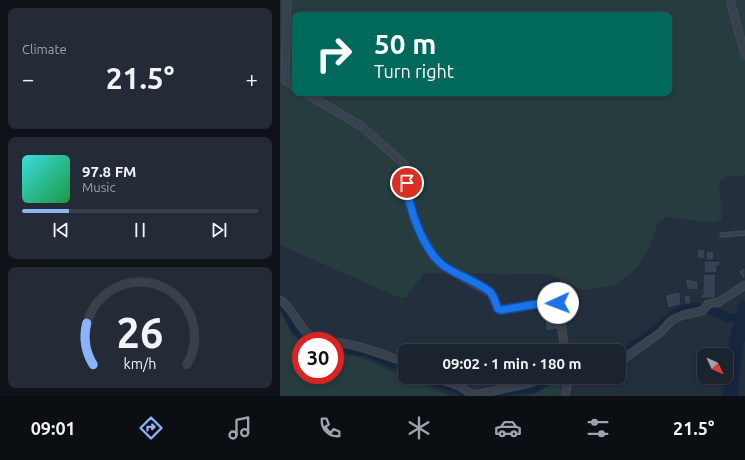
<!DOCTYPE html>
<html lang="en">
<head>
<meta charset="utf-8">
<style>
  body { margin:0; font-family:Ubuntu,sans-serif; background:#242b36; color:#f1f3f6; height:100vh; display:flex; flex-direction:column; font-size:15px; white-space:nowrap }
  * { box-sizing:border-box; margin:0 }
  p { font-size:13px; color:#a0a4aa }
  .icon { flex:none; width:22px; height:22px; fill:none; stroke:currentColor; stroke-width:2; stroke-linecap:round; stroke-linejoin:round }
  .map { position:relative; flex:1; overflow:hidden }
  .sheet { display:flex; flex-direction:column; gap:8px; padding:8px; background:#0f1319; width:280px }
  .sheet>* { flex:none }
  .guide { position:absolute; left:12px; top:12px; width:380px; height:84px; border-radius:8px; box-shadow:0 2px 6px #0003,0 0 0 1px #39404a; background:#00695c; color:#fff; overflow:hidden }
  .needle { width:26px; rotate:134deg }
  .fabs { position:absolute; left:417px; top:348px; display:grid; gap:8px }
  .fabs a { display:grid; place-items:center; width:36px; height:36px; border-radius:8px; background:#1b232e; box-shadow:0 2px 6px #0003,0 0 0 1px #39404a; font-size:20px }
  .speed { position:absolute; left:12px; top:332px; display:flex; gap:8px; font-size:20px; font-weight:700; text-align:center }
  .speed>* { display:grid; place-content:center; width:52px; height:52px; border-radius:50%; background:#1b232e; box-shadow:0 2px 6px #0003,0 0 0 1px #39404a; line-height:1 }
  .speed .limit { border:6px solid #d22; background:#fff; color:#111 }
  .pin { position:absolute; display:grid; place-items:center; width:34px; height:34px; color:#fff; margin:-17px; border:2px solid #fff; border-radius:50%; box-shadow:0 1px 4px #0007 }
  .me { position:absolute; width:44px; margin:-22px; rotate:268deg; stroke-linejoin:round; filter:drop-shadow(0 0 3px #0008) }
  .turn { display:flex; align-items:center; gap:14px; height:84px; padding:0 16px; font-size:18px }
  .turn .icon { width:52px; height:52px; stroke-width:2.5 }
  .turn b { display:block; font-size:28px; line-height:34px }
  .big { font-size:30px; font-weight:600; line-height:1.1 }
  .sheet .widget { flex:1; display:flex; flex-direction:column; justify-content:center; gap:6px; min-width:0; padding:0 14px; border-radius:8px; background:#242b36 }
  .sheet .dial { align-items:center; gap:0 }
  .dial svg { height:104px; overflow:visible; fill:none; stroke:#39404a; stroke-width:7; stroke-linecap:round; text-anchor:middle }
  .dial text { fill:#f1f3f6; stroke:none }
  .song { display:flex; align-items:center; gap:12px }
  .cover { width:48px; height:48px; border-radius:6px; background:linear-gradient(135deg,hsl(180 70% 55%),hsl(140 70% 35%)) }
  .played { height:4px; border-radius:2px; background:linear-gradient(90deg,#8ab4f8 20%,#39404a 20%) }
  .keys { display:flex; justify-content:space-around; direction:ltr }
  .heat { display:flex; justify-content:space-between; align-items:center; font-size:22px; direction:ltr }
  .trip { position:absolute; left:118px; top:344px; width:228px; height:40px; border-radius:8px; background:#1b232e; box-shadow:0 2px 6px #0003,0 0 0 1px #39404a; font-weight:600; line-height:40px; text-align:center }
  .dock { display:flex; height:64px; justify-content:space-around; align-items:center; background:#0b0e12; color:#a0a4aa }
  .dock .icon { width:28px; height:28px }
  .dock .active { color:#8ab4f8 }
  .dock b { font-size:18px; color:#f1f3f6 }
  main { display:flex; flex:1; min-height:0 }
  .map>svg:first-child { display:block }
  .green { fill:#263c3f; fill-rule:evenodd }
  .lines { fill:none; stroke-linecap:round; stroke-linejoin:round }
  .canal { stroke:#17263c; stroke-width:9 }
  .river { stroke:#17263c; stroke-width:15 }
  .building { fill:#364354; stroke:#1f2835 }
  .service-casing { stroke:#414a57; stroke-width:5.5 }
  .minor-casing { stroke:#414a57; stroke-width:9 }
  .service { stroke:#38414e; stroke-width:3.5 }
  .minor { stroke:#38414e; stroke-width:7 }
  .route-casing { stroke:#114b97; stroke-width:10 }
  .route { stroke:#1a73e8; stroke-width:7 }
</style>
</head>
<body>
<main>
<section class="sheet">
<div class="widget"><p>Climate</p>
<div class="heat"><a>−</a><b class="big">21.5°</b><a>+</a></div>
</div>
<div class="widget">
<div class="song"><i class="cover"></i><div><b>97.8 FM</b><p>Music</p></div></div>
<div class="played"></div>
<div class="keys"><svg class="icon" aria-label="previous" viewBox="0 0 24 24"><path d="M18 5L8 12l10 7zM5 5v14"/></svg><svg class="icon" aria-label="pause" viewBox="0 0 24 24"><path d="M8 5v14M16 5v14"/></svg><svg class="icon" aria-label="next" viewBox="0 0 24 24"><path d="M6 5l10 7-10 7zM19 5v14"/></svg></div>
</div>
<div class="widget dial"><svg viewBox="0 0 100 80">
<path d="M14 69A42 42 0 1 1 86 69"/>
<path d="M14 69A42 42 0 0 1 9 37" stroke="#8ab4f8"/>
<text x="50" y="56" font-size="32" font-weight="700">26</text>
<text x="50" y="72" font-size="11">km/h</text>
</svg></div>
</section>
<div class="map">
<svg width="465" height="396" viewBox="0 0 465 396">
  <rect width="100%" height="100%" fill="#242f3e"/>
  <g class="green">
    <path d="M0,0h465v175l-20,2 -6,6 3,35 -6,5 -50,-6 -8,6 -9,26 -13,20 -22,17 -32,4 -34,-16 -124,-1 -18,24 -6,1 -120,-53zM15,15h374v78h-374z"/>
    <path d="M0,311c9,12 7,22 21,31v33h34v-22l24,4 90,39h-169z"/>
    <polygon points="283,377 279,396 243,396 255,394"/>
  </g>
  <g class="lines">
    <g class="canal">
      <path d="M0,304c16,17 8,27 33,37"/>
      <polyline points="429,309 449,318 463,318"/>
      <polyline points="55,347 86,352 114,364 125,366"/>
      <path d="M339,355c10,-7 22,-13 32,-21 16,-13 25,-27 48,-27"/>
      <polyline points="142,377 177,389 187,396"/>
      <polyline points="212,396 239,389 253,389 274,377"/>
    </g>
    <polyline class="river" points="450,396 456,344 465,309"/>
  </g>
  <g class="building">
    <polygon points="417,249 425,249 425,259 417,258"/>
    <rect x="426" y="251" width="8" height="9"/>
    <polygon points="424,261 440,261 440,266 437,266 437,273 424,273"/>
    <polygon points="465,267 465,278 463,279 458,271"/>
    <polygon points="423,274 436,274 435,298 421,298 420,295 423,295"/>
    <polygon points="405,279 418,281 418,290 407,289"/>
    <polygon points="398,292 400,292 401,305 388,308 385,295"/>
    <polygon points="404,295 410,295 411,304 405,304"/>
    <polygon points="276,313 278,329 266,331 264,314"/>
    <polygon points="263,346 264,350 271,349 271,351 253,351 253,348"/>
  </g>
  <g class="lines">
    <g class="service-casing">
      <polyline id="service" points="442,235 465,233"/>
    </g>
    <g class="minor-casing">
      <g id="minor">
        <polyline points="7,0 5,80 15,87"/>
        <polyline points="450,0 465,55"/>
        <polyline points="25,93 81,126 124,164 127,195 136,225 155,258 163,266 211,293 218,309 221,310 275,301 278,303 285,351"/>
        <path d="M0,300c21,14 15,37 48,41"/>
        <path d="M55,342c25,3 46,12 70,20"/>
        <polyline points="339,362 380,333 392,320 403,315 422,311 428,304 439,302 465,285"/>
        <polyline points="155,377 179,386 192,394 200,394 250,383 264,377"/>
        <polyline points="285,396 289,377"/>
      </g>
    </g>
    <use href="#service" class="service"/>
    <use href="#minor" class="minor"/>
  </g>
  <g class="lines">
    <g class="route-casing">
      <path id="route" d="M127,183c1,24 16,68 37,83 14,10 33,15 46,26 4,4 6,12 8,17l3,1 54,-9 3,2"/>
    </g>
    <use href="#route" class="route"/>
  </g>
</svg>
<div class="fabs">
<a><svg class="needle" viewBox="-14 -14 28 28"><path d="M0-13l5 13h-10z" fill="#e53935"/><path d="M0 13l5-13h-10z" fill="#a0a4aa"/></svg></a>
</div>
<div class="speed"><div class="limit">30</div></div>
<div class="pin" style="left:127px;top:183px;background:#d93025"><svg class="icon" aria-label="arrive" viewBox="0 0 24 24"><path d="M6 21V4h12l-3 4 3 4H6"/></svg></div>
<svg class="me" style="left:278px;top:303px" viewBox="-20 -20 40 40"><circle r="19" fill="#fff"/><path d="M0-13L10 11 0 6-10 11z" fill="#1a73e8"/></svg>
<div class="trip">09:02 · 1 min · 180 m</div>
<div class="guide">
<div class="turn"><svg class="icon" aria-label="right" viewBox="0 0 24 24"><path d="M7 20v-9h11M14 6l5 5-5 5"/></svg><div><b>50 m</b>Turn right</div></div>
</div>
</div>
</main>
<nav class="dock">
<b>09:01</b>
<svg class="icon active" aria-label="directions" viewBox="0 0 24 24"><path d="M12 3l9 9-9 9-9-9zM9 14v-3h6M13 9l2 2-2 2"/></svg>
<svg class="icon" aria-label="music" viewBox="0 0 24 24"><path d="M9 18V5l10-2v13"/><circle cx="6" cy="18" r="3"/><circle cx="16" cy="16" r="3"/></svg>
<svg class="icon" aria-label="phone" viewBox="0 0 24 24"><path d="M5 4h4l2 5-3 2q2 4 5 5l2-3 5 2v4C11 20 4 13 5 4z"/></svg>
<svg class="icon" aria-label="climate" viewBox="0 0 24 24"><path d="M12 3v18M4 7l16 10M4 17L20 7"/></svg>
<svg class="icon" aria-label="car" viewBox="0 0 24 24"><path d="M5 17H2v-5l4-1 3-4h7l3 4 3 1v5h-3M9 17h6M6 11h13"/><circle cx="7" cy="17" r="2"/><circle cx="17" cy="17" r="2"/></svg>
<svg class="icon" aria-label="filters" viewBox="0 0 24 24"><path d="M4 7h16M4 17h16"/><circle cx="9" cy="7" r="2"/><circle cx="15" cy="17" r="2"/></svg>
<b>21.5°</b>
</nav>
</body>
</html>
